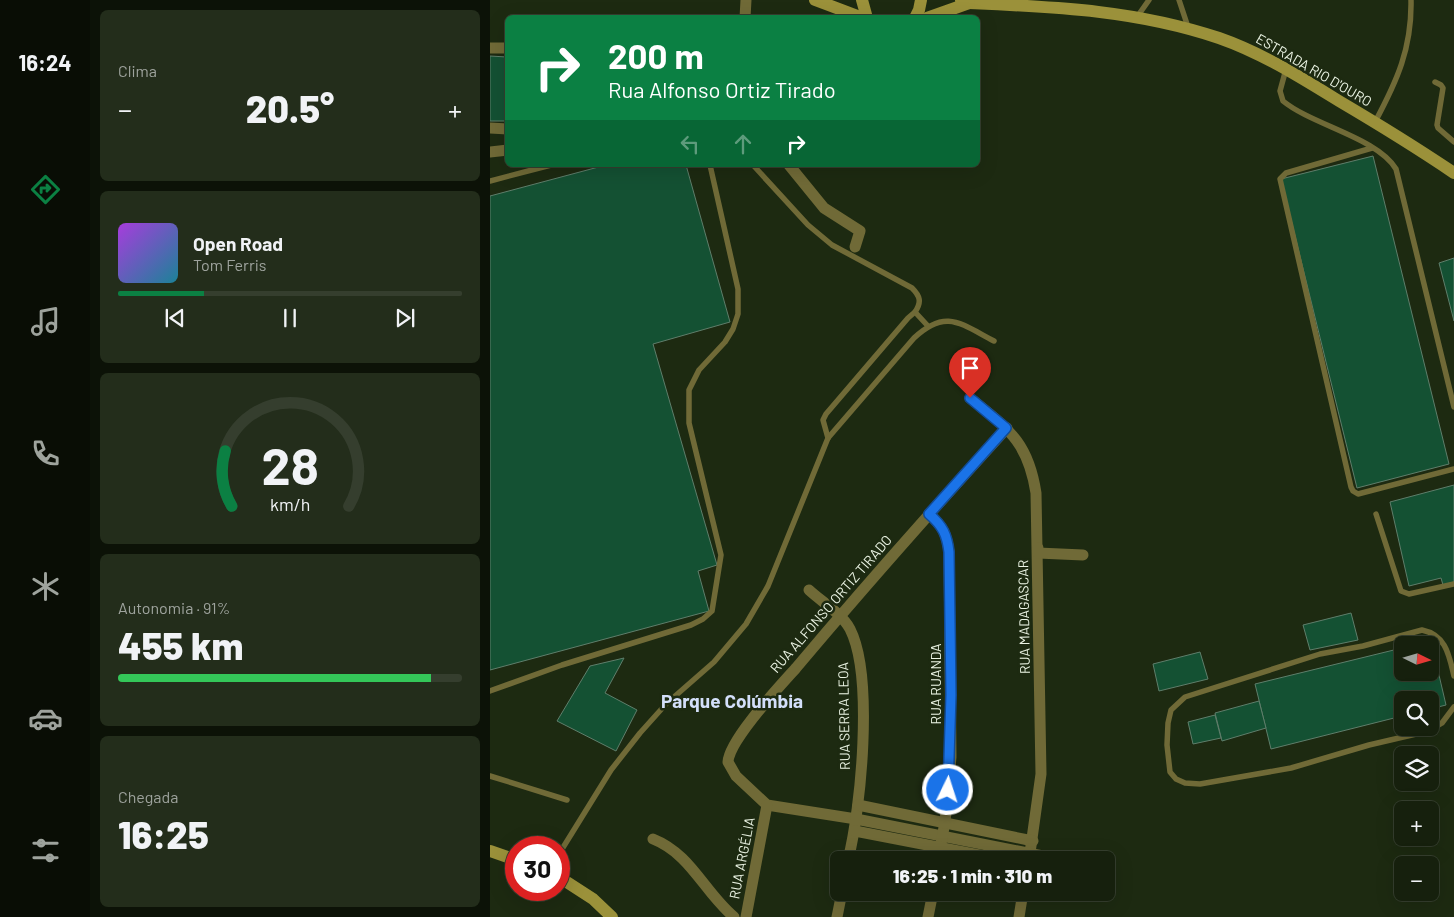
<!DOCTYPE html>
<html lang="pt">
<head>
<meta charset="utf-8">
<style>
  body { margin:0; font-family:Barlow,sans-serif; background:#232d1b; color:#f1f3f6; height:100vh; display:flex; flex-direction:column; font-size:19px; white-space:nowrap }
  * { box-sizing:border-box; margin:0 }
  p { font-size:16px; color:#9ea39d }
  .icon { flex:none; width:28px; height:28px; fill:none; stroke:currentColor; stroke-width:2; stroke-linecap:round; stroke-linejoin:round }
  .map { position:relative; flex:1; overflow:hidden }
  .details { display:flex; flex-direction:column; gap:10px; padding:10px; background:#0c1207; width:400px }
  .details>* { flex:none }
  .guide { position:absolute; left:15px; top:15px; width:475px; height:152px; border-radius:8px; box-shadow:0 5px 20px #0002,0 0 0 1px #353e2e; background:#0b8043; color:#fff; overflow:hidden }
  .needle { width:32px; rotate:95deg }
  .buttons { position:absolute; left:904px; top:636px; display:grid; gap:10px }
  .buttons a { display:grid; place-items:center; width:45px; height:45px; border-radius:8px; background:#16200d; box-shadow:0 5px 20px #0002,0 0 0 1px #353e2e; font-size:25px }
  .speed { position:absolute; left:15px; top:836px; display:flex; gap:10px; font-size:25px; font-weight:700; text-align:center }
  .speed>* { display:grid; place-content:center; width:65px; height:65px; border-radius:50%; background:#16200d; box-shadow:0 5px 20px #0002,0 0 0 1px #353e2e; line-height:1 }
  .speed .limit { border:8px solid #d22; background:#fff; color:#111 }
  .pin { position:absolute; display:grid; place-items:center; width:42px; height:42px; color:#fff; margin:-51px -21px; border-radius:50% 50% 50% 0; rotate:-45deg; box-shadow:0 0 5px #0007 }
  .pin .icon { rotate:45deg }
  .me { position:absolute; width:55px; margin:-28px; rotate:4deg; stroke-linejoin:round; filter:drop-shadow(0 0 4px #0008) }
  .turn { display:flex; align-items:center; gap:18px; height:105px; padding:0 20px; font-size:22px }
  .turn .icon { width:65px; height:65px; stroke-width:2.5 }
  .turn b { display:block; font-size:35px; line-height:42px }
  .lanes { display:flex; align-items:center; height:48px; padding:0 20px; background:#0003; justify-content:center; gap:25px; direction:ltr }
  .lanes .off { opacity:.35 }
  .big { font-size:38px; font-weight:800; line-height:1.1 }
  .details .tile { flex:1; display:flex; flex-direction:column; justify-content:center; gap:8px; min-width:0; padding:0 18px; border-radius:8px; background:#232d1b }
  .details .dial { align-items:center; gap:0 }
  .dial svg { height:130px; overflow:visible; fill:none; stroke:#353e2e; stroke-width:7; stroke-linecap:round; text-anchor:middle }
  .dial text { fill:#f1f3f6; stroke:none }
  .song { display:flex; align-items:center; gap:15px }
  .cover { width:60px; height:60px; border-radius:8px; background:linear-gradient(135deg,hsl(280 70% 55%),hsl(190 70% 35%)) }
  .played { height:5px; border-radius:2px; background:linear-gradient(90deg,#0b8043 25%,#353e2e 25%) }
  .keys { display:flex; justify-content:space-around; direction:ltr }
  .heat { display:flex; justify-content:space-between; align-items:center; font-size:28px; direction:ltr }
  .charge { height:8px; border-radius:4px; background:linear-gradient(90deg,#34c759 91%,#353e2e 0) }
  .trip { position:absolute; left:340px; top:851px; width:285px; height:50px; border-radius:8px; background:#16200d; box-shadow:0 5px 20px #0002,0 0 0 1px #353e2e; font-weight:800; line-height:50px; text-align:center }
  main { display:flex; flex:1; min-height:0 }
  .tab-bar { display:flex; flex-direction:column; width:90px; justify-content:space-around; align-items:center; background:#090d05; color:#9ea39d }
  .tab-bar .icon { width:35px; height:35px }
  .tab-bar .current { color:#0b8043 }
  .tab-bar b { font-size:22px; color:#f1f3f6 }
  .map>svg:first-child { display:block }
  .building { fill:#145133; stroke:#5f7e6b }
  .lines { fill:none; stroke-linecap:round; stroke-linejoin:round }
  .lane { stroke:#706a37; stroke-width:5.5 }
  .street { stroke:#706a37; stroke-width:11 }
  .secondary { stroke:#9b913a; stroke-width:12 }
  .route-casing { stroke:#114b97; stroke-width:12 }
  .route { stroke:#1a73e8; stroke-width:9 }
  .labels { text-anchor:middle; stroke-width:5; stroke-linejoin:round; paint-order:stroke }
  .street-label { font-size:14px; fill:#ebf4e4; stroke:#1d2a11 }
  .district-label { font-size:19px; font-weight:bold; fill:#d3dffa; stroke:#1d2a11 }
</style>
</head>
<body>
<main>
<nav class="tab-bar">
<b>16:24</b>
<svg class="icon current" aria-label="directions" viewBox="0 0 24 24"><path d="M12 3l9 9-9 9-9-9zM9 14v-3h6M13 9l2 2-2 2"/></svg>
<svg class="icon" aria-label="music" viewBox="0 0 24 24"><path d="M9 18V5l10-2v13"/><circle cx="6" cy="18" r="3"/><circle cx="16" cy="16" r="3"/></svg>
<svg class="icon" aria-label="phone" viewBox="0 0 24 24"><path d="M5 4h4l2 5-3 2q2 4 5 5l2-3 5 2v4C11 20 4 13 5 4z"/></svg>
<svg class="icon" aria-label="climate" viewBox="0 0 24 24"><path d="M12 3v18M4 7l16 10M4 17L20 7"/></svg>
<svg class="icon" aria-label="car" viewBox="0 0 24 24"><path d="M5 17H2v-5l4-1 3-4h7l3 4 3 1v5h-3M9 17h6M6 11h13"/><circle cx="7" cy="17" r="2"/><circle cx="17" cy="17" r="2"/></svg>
<svg class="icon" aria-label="filters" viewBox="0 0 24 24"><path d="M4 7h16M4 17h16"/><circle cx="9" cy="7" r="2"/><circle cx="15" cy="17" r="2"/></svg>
</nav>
<section class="details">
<div class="tile"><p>Clima</p>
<div class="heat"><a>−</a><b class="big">20.5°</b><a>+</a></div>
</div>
<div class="tile">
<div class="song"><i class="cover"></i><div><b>Open Road</b><p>Tom Ferris</p></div></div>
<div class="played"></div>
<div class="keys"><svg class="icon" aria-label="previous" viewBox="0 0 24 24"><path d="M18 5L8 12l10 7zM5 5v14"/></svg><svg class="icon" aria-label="pause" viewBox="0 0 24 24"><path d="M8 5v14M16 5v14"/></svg><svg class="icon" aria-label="next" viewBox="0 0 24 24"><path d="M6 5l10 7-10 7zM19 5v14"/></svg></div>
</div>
<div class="tile dial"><svg viewBox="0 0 100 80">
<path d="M14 69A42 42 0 1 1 86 69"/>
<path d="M14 69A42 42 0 0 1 10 35" stroke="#0b8043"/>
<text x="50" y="56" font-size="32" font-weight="700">28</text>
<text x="50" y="72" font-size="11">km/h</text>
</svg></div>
<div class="tile"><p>Autonomia · 91%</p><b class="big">455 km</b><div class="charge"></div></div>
<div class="tile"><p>Chegada</p><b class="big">16:25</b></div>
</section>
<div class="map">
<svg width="964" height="917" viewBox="0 0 964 917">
  <rect width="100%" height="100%" fill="#1d2a11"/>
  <g class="building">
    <polygon points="0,56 17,57 15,121 0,121"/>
    <polygon points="883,156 959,464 867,488 791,179"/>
    <polygon points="116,165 196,165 240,322 163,344 227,565 208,571 219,611 0,670 0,196"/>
    <polygon points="964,258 964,321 949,263"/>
    <polygon points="964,485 964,582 953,585 951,578 919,586 900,502"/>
    <polygon points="861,613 868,640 820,650 813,625"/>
    <polygon points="941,641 956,705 940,709 940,700 912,700 912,716 781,749 765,684 912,648 912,672 940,672 940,645 925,645"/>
    <polygon points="710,652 718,679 669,691 663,664"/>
    <polygon points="134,658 115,693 147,710 126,751 67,721 100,666"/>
    <polygon points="769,701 776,728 732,741 725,713"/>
    <polygon points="725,715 731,738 703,744 698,722"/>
  </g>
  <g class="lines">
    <g class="lane">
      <polyline points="689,0 698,27"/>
      <polyline points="647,17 659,0"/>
      <path d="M796,69l-6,22 3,10c29,24 95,37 113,68l58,238"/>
      <polyline points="945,82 951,85 953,88 947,125 948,128 964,142"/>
      <path d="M885,122c22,-41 37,-74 36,-122"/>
      <polyline points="882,148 796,173 790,179 861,487 863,491 868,494 964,469"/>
      <path d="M263,165l55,60 24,20 80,43c8,8 10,14 3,24"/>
      <polyline points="0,181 61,165"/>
      <polyline points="338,438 333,420 336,414 418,318 425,312 437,325"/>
      <polyline points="886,514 911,591 919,594 964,584"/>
      <path d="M964,676c-5,-21 -8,-41 -32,-46l-59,16 -43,8 -135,43 -14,13 -3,13 -1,22 3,27 6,7 9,4 15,1 91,-16 78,-23 60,-14 13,-8 12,-16"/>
      <polyline points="0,691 72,665 201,625 213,619 222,611 231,555 199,423 199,390 209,370 235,342 243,329 248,314 248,289 220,165"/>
      <polyline points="0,776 77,800"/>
      <path d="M69,854l52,-84 29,-37 26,-29 48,-42 32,-38 22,-38 60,-148 86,-100c32,-30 47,-14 80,3"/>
    </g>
    <g class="street">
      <polyline points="255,18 256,0"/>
      <polyline points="0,48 18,48"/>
      <polyline points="0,128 18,129"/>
      <polyline points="0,152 18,150"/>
      <polyline points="299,165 334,208 370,231 365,247"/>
      <path d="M480,398c38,31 58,43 66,95l5,281 -12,86"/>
      <path d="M517,428c-72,79 -142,158 -211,240 -16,18 -67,72 -68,94l8,14 31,29 89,14 207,41"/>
      <path d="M439,514c14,12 18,21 20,38l2,205 -6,65 -7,38"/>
      <polyline points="548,548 548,553 593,555"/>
      <path d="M319,590c13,12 33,24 41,39 24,47 11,180 -2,231"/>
      <polyline points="368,805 543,841"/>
      <polyline points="365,831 515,860"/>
      <path d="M163,839c38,15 51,53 81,78"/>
      <polyline points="256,917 277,805"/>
      <polyline points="347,917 352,892"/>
      <polyline points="438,917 443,892"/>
      <polyline points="529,917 533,892"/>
    </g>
    <g class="secondary">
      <polyline points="325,0 373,18"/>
      <polyline points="372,0 377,18"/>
      <path d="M471,0l8,3c87,4 166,7 250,35 43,15 81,39 120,63 39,23 78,47 115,72"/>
      <polyline points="425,18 429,10 431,0"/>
      <polyline points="437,18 479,3"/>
      <polyline points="0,851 26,860"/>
      <polyline points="69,877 103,899 122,917"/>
    </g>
  </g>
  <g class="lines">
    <g class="route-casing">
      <path id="route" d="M458,790l3,-95 -2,-143c-2,-17 -6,-26 -20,-38l77,-86 -36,-30"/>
    </g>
    <use href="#route" class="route"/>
  </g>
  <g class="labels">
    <g class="street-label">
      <text transform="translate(824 70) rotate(30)" y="5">ESTRADA RIO D'OURO</text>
      <text transform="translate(341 604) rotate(-49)" y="5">RUA ALFONSO ORTIZ TIRADO</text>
      <text transform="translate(534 617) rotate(-91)" y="5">RUA MADAGASCAR</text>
      <text transform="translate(446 684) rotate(-90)" y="5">RUA RUANDA</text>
      <text transform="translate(354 716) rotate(-91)" y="5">RUA SERRA LEOA</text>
      <text transform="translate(252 858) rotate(-79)" y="5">RUA ARGÉLIA</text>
    </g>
    <g class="district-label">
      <text x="242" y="708">Parque Colúmbia</text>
    </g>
  </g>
</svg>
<div class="buttons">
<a><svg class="needle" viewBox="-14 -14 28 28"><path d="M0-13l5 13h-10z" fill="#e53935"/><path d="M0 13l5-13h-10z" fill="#9ea39d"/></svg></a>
<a><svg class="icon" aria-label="search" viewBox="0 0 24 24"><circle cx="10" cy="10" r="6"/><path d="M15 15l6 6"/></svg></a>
<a><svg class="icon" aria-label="layers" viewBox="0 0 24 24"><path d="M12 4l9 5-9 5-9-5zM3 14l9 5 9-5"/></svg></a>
<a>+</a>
<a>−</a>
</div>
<div class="speed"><div class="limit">30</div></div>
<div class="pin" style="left:480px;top:398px;background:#d93025"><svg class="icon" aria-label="arrive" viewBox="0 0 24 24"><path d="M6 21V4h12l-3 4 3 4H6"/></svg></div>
<svg class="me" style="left:458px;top:790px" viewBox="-20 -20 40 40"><circle r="17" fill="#1a73e8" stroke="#fff" stroke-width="3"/><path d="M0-11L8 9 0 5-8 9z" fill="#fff"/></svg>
<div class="trip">16:25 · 1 min · 310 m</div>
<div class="guide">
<div class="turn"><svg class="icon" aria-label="right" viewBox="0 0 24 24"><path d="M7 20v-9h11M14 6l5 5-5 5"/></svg><div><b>200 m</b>Rua Alfonso Ortiz Tirado</div></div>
<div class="lanes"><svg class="icon off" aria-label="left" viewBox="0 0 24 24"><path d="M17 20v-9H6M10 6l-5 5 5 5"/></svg><svg class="icon off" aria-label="ahead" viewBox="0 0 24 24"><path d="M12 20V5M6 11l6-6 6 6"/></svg><svg class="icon" aria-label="right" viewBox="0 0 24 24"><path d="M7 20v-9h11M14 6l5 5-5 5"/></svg></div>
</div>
</div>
</main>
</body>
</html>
